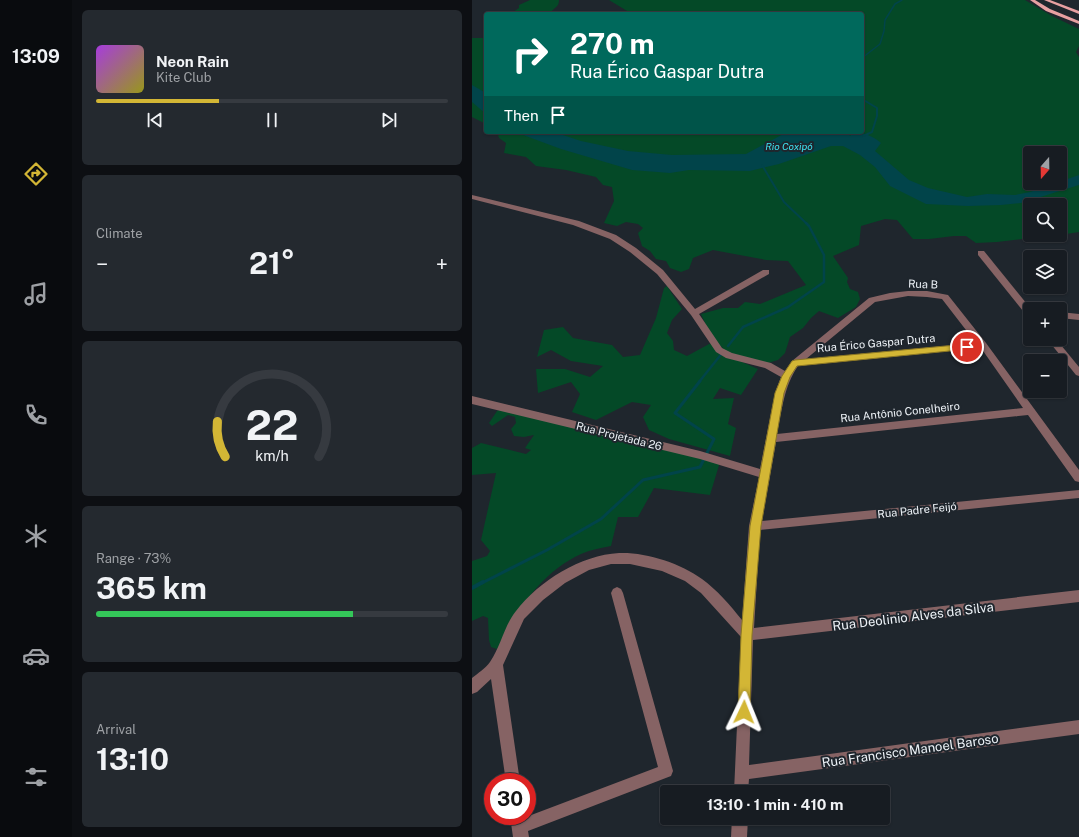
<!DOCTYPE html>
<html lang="en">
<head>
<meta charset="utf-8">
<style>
  body { margin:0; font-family:"Public Sans",sans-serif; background:#24292f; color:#f1f3f6; height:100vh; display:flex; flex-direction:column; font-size:15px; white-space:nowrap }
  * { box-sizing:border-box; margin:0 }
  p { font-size:13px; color:#9ea1a5 }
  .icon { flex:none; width:22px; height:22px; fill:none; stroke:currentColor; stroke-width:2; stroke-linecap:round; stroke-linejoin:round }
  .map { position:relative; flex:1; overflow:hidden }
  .side { display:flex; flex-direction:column; gap:10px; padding:10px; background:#0d0f13; width:400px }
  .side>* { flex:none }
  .hud { position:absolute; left:12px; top:12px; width:380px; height:122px; border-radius:4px; box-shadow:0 1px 3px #0004,0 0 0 1px #363a40; background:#00695c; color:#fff; overflow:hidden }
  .needle { width:26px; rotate:200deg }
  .controls { position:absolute; left:551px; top:146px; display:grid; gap:8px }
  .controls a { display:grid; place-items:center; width:44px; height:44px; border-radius:4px; background:#171c22; box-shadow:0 1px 3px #0004,0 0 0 1px #363a40; font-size:20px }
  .speed { position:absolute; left:12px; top:773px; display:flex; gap:8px; font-size:20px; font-weight:700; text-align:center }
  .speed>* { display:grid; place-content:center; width:52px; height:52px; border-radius:50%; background:#171c22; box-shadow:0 1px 3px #0004,0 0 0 1px #363a40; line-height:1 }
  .speed .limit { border:6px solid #d22; background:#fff; color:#111 }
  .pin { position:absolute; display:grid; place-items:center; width:34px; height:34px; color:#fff; margin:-17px; border:2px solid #fff; border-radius:50%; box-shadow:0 1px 4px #0007 }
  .me { position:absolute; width:44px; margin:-22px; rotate:2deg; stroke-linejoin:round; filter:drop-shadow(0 0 3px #0008) }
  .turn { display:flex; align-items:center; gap:14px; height:84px; padding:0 20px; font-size:18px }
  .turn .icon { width:52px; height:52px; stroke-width:2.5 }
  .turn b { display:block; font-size:28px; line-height:34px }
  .then { display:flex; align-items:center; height:38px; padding:0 20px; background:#0003; gap:8px; font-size:15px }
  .big { font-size:30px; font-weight:700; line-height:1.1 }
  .side .widget { flex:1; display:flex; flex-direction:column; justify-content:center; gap:6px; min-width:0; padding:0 14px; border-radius:6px; background:#24292f }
  .side .dial { align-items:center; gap:0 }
  .dial svg { height:104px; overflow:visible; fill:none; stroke:#363a40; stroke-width:7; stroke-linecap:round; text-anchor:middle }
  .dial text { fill:#f1f3f6; stroke:none }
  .song { display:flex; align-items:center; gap:12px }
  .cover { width:48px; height:48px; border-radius:6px; background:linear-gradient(135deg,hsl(280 70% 55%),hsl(60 70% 35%)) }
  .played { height:4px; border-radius:2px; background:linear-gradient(90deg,#d3b635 35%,#363a40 35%) }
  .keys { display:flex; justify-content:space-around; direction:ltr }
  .heat { display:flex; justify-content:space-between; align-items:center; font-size:22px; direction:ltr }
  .charge { height:6px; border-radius:3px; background:linear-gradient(90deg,#34c759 73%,#363a40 0) }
  .trip { position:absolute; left:188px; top:785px; width:230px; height:40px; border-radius:4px; background:#171c22; box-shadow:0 1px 3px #0004,0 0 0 1px #363a40; font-weight:700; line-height:40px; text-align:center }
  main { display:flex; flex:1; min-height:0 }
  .menu { display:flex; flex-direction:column; width:72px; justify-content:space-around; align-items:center; background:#090b0e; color:#9ea1a5 }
  .menu .icon { width:28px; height:28px }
  .menu .current { color:#d3b635 }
  .menu b { font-size:18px; color:#f1f3f6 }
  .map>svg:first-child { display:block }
  .green { fill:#044927; fill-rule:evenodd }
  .water { fill:#01444a }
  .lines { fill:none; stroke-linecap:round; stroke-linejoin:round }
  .stream-far4 { stroke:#01444a; stroke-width:1.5 }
  .stream-far3 { stroke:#01444a; stroke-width:2 }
  .stream-far2 { stroke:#01444a; stroke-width:2.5 }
  .stream-far1 { stroke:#01444a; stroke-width:3 }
  .stream { stroke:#01444a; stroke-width:4 }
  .minor { fill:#866364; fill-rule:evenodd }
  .major { fill:#e8a0a2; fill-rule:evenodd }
  .route { fill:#d3b635; stroke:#897622 }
  .labels { text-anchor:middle; stroke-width:4; stroke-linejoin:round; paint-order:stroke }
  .far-water-label { font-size:10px; font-style:italic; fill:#3ee2f0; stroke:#1f262d }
  .street-label { font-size:11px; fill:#edf2f7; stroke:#1f262d }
  .near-street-label { font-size:13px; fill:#edf2f7; stroke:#1f262d }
</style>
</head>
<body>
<main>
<nav class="menu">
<b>13:09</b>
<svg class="icon current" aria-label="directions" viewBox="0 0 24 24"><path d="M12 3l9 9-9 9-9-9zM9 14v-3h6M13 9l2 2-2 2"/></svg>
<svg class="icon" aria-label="music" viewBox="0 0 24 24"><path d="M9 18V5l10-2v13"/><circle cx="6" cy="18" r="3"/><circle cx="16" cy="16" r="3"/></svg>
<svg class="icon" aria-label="phone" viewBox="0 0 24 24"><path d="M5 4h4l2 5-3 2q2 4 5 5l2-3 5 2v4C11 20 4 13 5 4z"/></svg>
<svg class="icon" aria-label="climate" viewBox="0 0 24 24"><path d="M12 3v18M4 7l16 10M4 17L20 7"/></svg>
<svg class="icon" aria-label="car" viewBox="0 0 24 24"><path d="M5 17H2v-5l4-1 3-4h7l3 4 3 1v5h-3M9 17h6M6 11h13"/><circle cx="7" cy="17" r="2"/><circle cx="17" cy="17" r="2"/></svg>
<svg class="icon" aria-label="filters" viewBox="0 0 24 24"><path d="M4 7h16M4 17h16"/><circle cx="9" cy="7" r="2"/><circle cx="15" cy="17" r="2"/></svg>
</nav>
<section class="side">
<div class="widget">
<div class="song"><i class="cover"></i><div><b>Neon Rain</b><p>Kite Club</p></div></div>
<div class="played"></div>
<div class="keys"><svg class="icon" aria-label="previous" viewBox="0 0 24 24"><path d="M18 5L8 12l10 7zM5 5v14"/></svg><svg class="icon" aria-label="pause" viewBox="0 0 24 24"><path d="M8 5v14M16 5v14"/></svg><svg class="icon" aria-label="next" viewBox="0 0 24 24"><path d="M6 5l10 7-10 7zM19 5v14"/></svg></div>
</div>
<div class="widget"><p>Climate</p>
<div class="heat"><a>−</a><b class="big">21°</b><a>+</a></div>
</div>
<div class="widget dial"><svg viewBox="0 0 100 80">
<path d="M14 69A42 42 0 1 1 86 69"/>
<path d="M14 69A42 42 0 0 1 8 42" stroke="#d3b635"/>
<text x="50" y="56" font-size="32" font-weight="700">22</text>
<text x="50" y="72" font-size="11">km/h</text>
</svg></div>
<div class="widget"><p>Range · 73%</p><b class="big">365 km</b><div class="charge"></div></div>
<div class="widget"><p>Arrival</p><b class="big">13:10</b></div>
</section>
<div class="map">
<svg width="607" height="837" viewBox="0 0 607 837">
  <rect width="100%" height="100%" fill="#1f262d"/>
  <g class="green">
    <path d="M58,0h29c0,7 -4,7 -8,12l4,2h-45l9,-6v-3z"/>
    <path d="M137,0h416l27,16 27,13v17l-3,6 3,5v175l-19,3v-30h-30v30h27l-60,7 -21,1 -10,-7h-12l-25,3h-16l-16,-19 -12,-1 -24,7 -2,19 -26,11 15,22 -1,4 3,7 8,3 2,7 -4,8 -18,11 -19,-7 -8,7 -8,10 -13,9 -5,16 -7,7 -10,3 -35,-5 25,11 -17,26 -21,-7 -7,11 21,-1 -6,26 8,4 -6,28 -61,-17 -20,-9 -6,-13 8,-12 -19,-3 -36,18 -24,-8 8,-18 -9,-12 -33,11 -2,-24h29l25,8 13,-11 -32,-5 -20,-11 -14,7 7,-27 19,-3 10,11 39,7 11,12 17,-2 16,-37 8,-30 3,-2 15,23 -10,11 -5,13 6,8 1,9 13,6 24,-13 16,12 -5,-8 -9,-6 -12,-27 22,-6h15l7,-6 15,2 46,-19 -18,-24 -22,-1 -53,-10 -20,8 -4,11 -8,3 -11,-4 -4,-7 -10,-2 -6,-8 -8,-5 -4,-13 5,-5 -5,-4 -12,-2 -9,4 -13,-3 10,-22 -2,-14 -9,-2 -7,-8 -30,-7 -30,-4 -10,-9 -22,-4 2,-10 -7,-5 -2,-6h365v-118h-230zM558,153h30v30h-30z"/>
    <polygon points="0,38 14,38 14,124 0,117"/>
    <path d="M30,408l218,54 -10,33 -56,-7 -16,29h-20l-7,29c-10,2 -21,4 -30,8 -41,19 -64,57 -84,95l-6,-2 -2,-7 -1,-22 -5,-2 -11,5v-60l15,-5 3,-5 -9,-11 15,-67 -24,2v-27l9,-5 45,11 5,-4 -6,-2 9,-13 -10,2 -10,-1 -3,-7 5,-6 -1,-6 -7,-2 -16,11 -3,-3 8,-12z"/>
  </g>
  <g class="water">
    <polygon points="0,85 14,93 14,114 0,102"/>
    <path d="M43,132h39l27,9 47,10 44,4 74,-1 41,-22h56l8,4 -1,-3c11,-2 23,3 31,10l-6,8 34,29 19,8 39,9 20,-3 28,1 15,-3 49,-17v10l-58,18 -20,2 -33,1 -42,-2 -36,-18 -15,-19 -15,-12 -17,-9h-12l-52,18 -29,7 -61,-1 -19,3 -38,-3 -71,-21z"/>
  </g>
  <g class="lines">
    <polyline class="stream-far4" points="390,58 408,44 412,31 413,20 423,4 430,0"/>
    <g class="stream-far3">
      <polyline points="390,99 405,108 405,116 400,132 391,136"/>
      <polyline points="290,165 312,202 335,224"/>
    </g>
    <g class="stream-far2">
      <polyline points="256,346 271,327 316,307 352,282 352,255 337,226 334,223"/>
      <polyline points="227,382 251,352"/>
    </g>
    <polyline class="stream-far1" points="10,583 75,550 129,519 171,480 228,467 242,439 203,413 228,381"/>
    <polyline class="stream" points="0,588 11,582"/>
    <g class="minor">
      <path d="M0,195l107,26 37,14 20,13 27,22 32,39 68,-39h6v4l-70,40 23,34 10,5 39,10 14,8 7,-10 77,-63 21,-5 18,-2h19l21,4 38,48 93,127v12l-4,-1 -47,-66 -252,27 -14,79 317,-31v8l-319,32 -6,98 325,-38v12l-326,38 -4,125 330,-45v14l-330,45 -1,13h-14l7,-155 -40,-44 -16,-12 -23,-10 -32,-7h-19l-22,6 -24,13 -22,17 -19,19 -21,46 17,117h-14l-15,-103 -14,13 -5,2v-16c6,-5 13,-9 18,-16 11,-16 14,-36 26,-51 23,-30 65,-56 103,-58 27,-1 61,10 83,26 15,11 28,26 40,41l7,-94 10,-49 -59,-18 -228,-55v-8l228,55 60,18 15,-76 6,-16 -16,-9 -39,-10 -10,-6 -25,-37 -34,-41 -27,-22 -20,-13 -37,-14 -101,-26zM436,296l19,1 15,2 34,44 -170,16 69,-57zM509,348l42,60 -246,26c5,-24 7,-48 21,-68z"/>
      <polygon points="506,251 512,251 559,309 558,317 555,316 506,255"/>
      <polygon points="588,312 607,314 607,320 588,318"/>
      <polygon points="575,339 584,339 607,367 607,376 604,375"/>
      <polygon points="145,587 149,589 151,593 201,771 199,776 56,831 57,837 41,837 38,816 54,817 186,767 139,593 141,589"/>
      <polygon points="260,818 276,818 275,837 259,837"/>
    </g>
    <g class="major">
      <polygon points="558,0 563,0 578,9 607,21 607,24 574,11"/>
      <polygon points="572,0 578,0 607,11 607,14"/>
    </g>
  </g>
  <polygon class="route" points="495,344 499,347 498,349 325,366 318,377 312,393 289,526 280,635 278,712 276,716 272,718 267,716 266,712 269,635 278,526 303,393 310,376 320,361 323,360"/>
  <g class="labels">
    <g class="far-water-label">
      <text x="317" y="150">Rio Coxipó</text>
    </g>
    <g class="street-label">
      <text transform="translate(451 284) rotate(2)" y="4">Rua B</text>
      <text transform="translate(404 343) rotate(-5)" y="4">Rua Érico Gaspar Dutra</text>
      <text transform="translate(428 412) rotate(-6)" y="4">Rua Antônio Conelheiro</text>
      <text transform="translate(147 436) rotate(14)" y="4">Rua Projetada 26</text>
      <text transform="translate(445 510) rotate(-6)" y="4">Rua Padre Feijó</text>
    </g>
    <g class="near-street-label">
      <text transform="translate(441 616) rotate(-7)" y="5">Rua Deolinio Alves da Silva</text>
      <text transform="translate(438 750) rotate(-8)" y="5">Rua Francisco Manoel Baroso</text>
    </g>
  </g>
</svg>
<div class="controls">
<a><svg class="needle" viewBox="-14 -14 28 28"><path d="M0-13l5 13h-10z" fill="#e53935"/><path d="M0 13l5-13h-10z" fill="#9ea1a5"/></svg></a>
<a><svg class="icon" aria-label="search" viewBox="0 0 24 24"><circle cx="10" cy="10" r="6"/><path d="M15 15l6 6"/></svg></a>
<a><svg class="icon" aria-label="layers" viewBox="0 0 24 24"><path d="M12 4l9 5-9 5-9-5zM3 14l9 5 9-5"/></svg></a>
<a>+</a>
<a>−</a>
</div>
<div class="speed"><div class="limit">30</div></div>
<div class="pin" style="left:495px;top:347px;background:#d93025"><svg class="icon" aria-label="arrive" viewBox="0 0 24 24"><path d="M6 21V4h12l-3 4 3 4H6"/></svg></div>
<svg class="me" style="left:272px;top:712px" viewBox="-20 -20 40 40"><path d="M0-17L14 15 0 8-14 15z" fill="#d3b635" stroke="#fff" stroke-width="4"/></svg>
<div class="trip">13:10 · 1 min · 410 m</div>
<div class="hud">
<div class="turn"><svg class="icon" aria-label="right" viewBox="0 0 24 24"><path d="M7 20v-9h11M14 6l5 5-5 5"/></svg><div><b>270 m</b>Rua Érico Gaspar Dutra</div></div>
<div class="then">Then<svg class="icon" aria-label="arrive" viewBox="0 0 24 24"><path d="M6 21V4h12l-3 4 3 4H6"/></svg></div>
</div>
</div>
</main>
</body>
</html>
